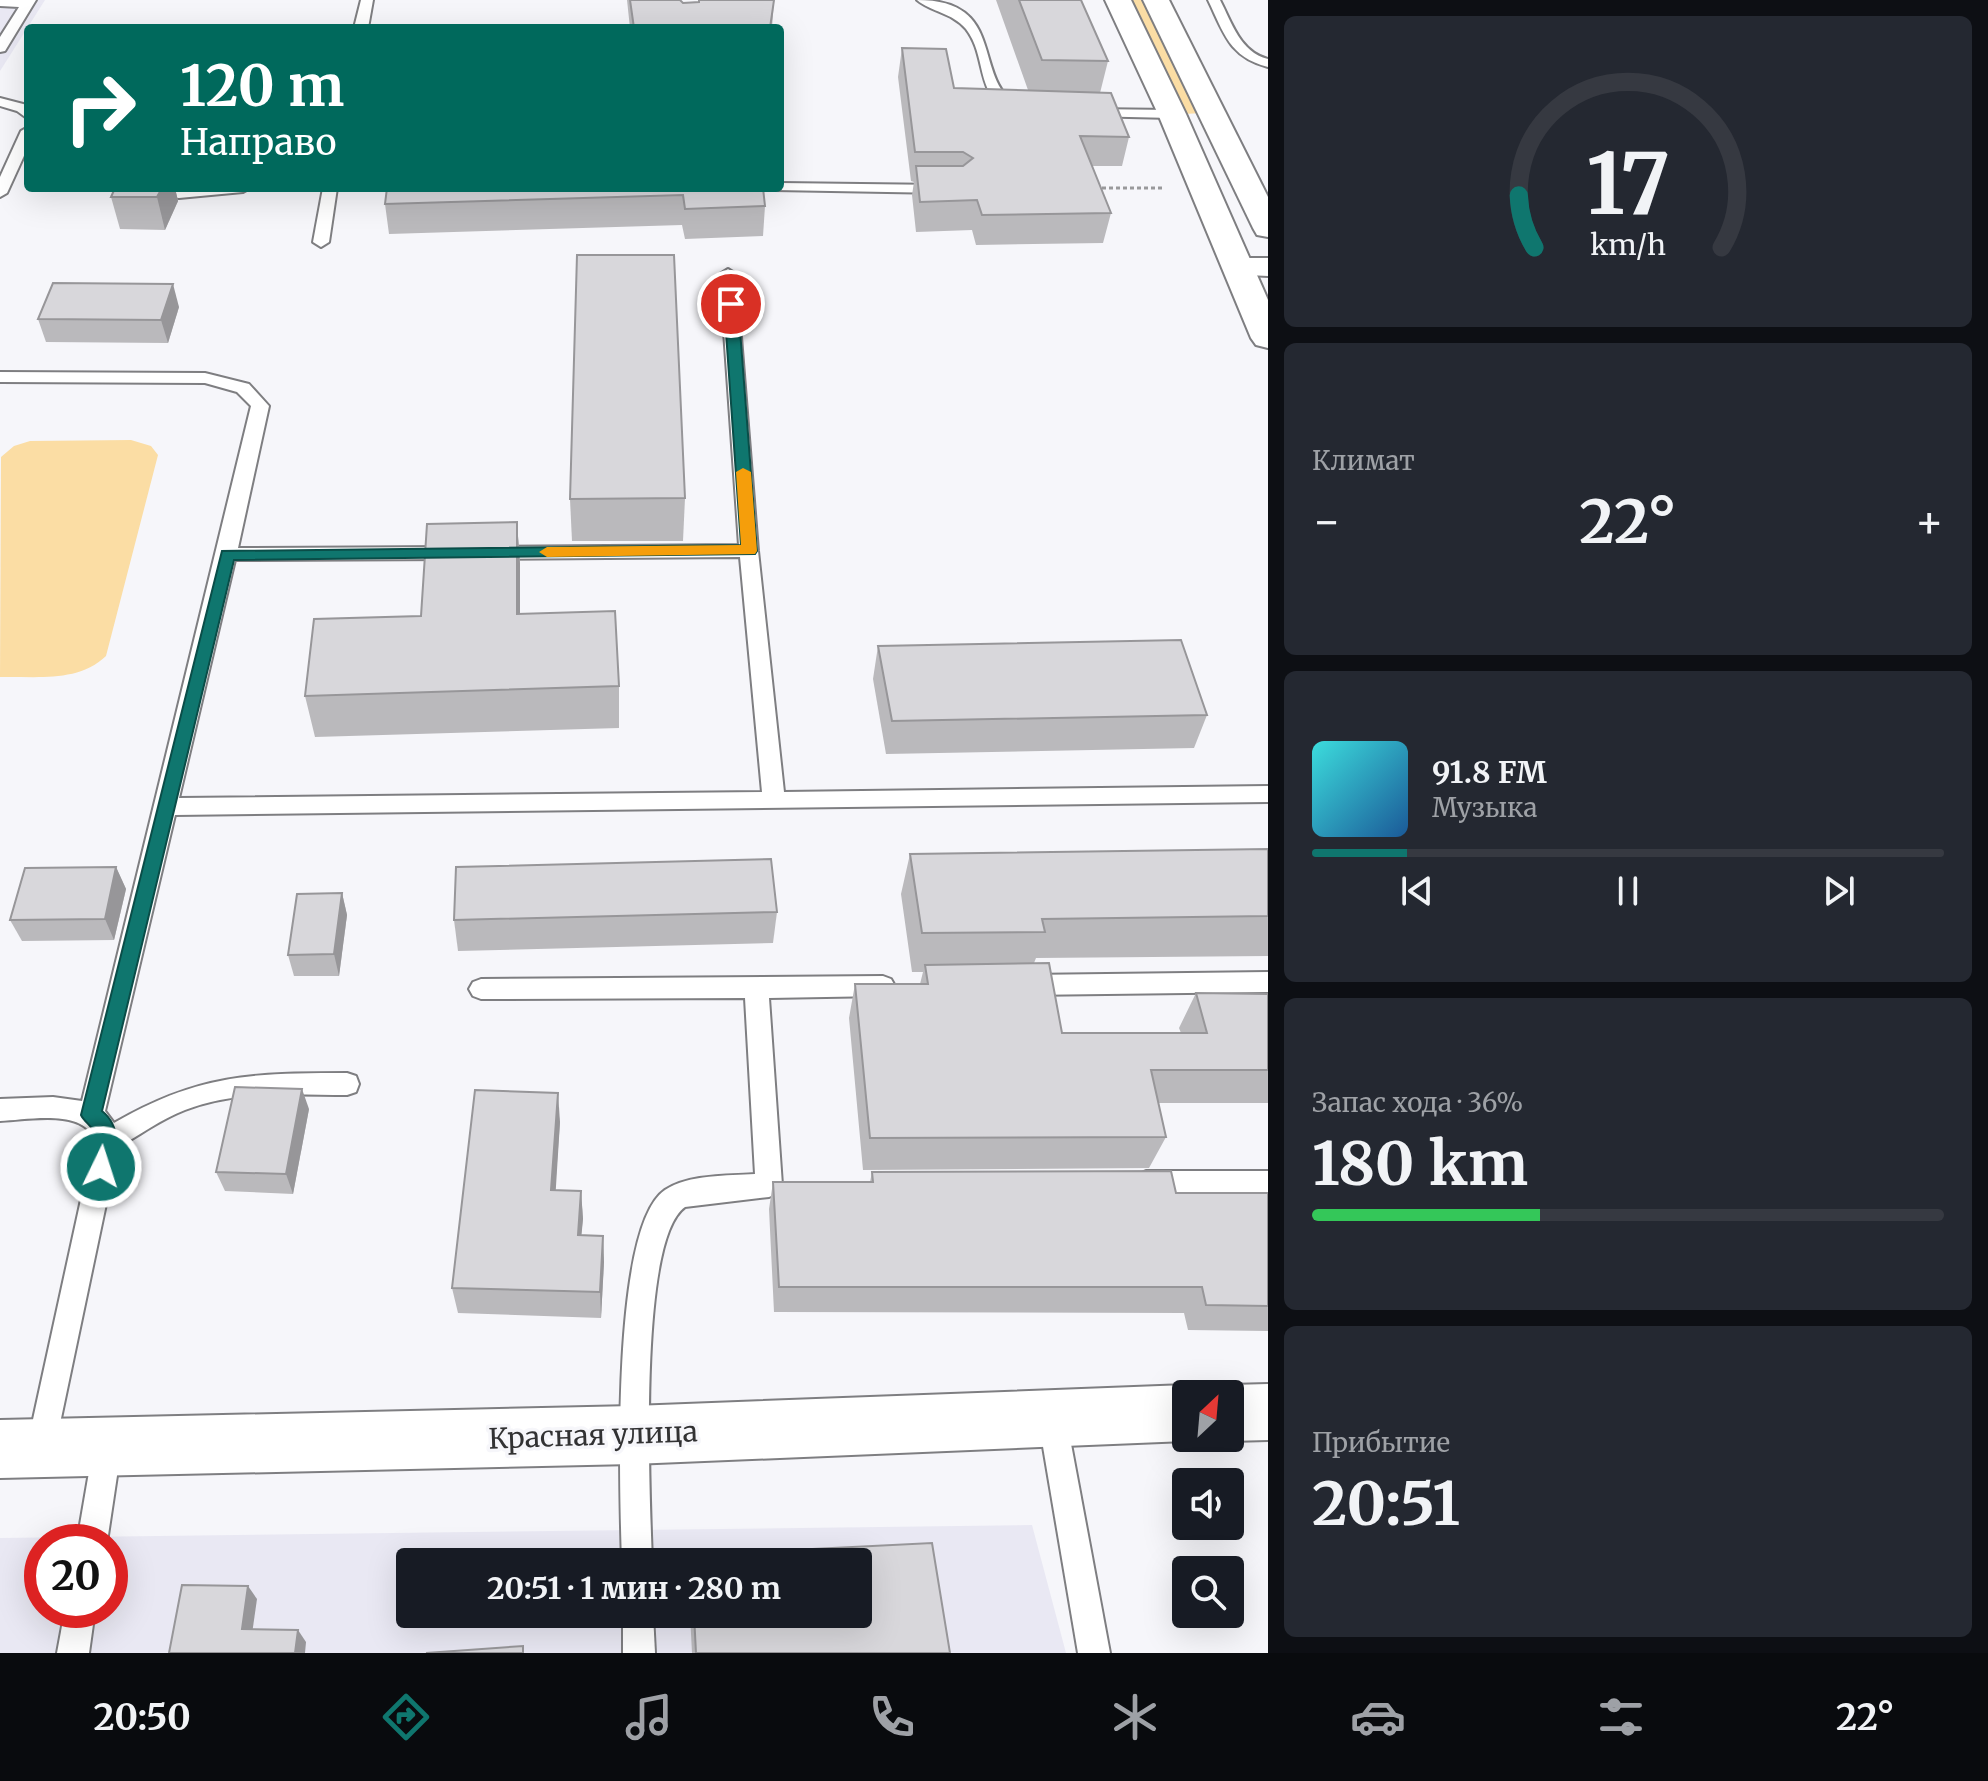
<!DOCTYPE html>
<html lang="ru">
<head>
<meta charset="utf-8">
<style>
  body { margin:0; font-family:Merriweather,serif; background:#242831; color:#f1f3f6; height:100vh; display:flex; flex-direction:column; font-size:30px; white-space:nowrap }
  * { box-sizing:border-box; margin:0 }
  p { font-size:26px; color:#9ea1a6 }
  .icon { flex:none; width:44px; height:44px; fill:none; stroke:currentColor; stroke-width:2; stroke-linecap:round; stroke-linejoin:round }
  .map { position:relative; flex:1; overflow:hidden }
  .sheet { display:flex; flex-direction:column; gap:16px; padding:16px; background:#0d0f14; width:720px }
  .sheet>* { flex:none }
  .top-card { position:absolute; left:24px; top:24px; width:760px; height:168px; border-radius:8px; box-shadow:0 8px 32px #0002; background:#00695c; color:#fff; overflow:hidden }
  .needle { width:52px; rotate:26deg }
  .fabs { position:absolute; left:1172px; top:1380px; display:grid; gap:16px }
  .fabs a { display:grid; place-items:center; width:72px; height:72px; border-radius:8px; background:#171b24; box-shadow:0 8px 32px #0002; font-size:40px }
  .speed { position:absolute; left:24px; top:1524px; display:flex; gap:16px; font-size:40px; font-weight:700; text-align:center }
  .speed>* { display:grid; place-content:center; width:104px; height:104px; border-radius:50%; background:#171b24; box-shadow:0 8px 32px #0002; line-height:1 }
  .speed .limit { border:12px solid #d22; background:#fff; color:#111 }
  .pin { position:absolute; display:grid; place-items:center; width:68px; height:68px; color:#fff; margin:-34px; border:4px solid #fff; border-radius:50%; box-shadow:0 2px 8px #0007 }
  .me { position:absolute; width:88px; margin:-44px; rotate:4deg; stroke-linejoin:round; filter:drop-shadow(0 0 6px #0008) }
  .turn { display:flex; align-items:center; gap:28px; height:168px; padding:0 24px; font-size:36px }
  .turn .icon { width:104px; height:104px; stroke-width:2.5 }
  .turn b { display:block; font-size:56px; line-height:68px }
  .big { font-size:60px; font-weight:700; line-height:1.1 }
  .sheet .card { flex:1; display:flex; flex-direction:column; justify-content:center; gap:12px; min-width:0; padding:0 28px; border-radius:12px; background:#242831 }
  .sheet .dial { align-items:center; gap:0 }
  .dial svg { height:208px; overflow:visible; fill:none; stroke:#363941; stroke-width:7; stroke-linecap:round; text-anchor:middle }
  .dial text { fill:#f1f3f6; stroke:none }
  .song { display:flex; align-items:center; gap:24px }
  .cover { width:96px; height:96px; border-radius:12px; background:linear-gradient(135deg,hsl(180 70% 55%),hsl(210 70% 35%)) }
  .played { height:8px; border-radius:4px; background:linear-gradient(90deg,#0f766e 15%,#363941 15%) }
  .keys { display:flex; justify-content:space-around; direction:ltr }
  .heat { display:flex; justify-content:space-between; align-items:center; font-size:44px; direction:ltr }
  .charge { height:12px; border-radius:6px; background:linear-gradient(90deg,#34c759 36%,#363941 0) }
  .trip { position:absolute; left:396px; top:1548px; width:476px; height:80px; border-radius:8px; background:#171b24; box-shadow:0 8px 32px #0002; font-weight:700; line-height:80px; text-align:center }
  .tabs { display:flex; height:128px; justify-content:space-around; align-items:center; background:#090b0e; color:#9ea1a6 }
  .tabs .icon { width:56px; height:56px }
  .tabs .current { color:#0f766e }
  .tabs b { font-size:36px; color:#f1f3f6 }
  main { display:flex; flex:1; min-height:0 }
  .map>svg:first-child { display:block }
  .built { fill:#e9e8f3; fill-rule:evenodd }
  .green { fill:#fbdda4 }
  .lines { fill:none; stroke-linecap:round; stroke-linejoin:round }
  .service-casing { stroke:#7e7e81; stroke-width:4 }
  .minor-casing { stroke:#7e7e81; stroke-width:4 }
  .tertiary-casing { stroke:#7e7e81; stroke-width:4 }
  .path { stroke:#99999b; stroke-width:3; stroke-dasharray:4 3; stroke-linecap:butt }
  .service { fill:#fff; fill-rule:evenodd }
  .minor { fill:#fff; fill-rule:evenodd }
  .tertiary { fill:#fff; fill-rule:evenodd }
  .wall { fill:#bab9bc }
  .shaded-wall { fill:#979699 }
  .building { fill:#d8d7db; stroke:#979699; stroke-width:2 }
  .route { fill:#0f766e; stroke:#0a4d48; stroke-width:2 }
  .slow { fill:#f59e0b }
  .labels { text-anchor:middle; stroke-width:7; stroke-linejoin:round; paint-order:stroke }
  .near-street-label { font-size:28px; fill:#323233; stroke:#f6f6fa }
</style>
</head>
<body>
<main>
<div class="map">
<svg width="1268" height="1653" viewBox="0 0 1268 1653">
  <rect width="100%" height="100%" fill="#f6f6fa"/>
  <g class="built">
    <polygon points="0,0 45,0 0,71"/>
    <path d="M1032,1525l34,128h-1066v-115zM42,1542h68v68h-68zM410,1562h448v52h-448z"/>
  </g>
  <g class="green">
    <polygon points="1131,0 1148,0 1203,113 1184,114"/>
    <path d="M131,440l20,6 7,9 -52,201c-28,27 -70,20 -106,21l1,-220 13,-11 16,-5z"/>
  </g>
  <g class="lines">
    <g class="service-casing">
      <g id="service">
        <polygon points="0,0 36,0 5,51 0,52 0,37 19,7 0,6"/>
        <polygon points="361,0 373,0 368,28 354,28"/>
        <path d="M917,0c91,0 54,77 101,106v6h-10c-33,-20 -21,-56 -42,-83 -13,-16 -35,-17 -49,-29z"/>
        <path d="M1208,0h12c12,23 20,52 48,59v8c-39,-10 -44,-34 -60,-67z"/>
        <polygon points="0,98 27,105 28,119 17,111 0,106"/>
        <polygon points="1091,109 1172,110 1179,114 1172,118 1086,116 1086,110"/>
        <polygon points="28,127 28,147 7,193 0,197 0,177 21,131"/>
        <polygon points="780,183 943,185 950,189 943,193 775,190 773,188 780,188"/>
        <polygon points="112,188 250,188 243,192 179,198 119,192"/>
        <polygon points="323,188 337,188 329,242 321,247 313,242"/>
        <path d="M728,269l8,5 22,277 26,241 484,-6v16l-1093,13 -70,296 9,12c84,-49 138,-50 233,-50l9,3 3,8 -3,8 -9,3c-54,0 -111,-5 -162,15 -24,9 -45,25 -67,37l-63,300 -4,10 -10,4 -10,-4 -4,-10 67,-307c-9,-32 -68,-20 -94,-19v-22l53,-2 29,4 169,-695 -14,-14 -32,-9 -205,-1v-10l205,1 44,11 20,22 -31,142 216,-1 9,6 -9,6 -219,1 -56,238 583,-6 -22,-235 -251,2 -9,-6 9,-6 250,-2 -19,-271z"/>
        <polygon points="1268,972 1268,992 1026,995 1018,992 1014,985 1018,978 1026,975"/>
        <path d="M883,976l8,3 4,7 -4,7 -8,3 -114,2 13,187 -4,8 -9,4 -84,10c-48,34 -35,293 -33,355h-30c-2,-67 -12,-335 43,-372 24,-16 63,-14 90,-16l-10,-176 -264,1 -8,-3 -4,-7 4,-7 8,-3z"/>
        <polygon points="1146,1171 1268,1171 1268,1195 1146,1195 1137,1191 1133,1183 1137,1175"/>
        <polygon points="1052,1403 1062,1407 1066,1417 1110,1653 1078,1653 1038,1417 1042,1407"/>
        <polygon points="107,1435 117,1439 121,1449 107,1542 77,1542 93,1449 97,1439"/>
        <polygon points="65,1610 95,1610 89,1653 57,1653"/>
        <polygon points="623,1614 653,1614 655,1653 623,1653"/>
      </g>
    </g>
    <g class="minor-casing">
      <g id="minor">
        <polygon points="1238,258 1268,258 1268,276 1227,274 1222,267 1227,260"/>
        <polygon points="1268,1384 1268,1440 1230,1441 1222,1438 1230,1438 1230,1394 1210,1393 1230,1385"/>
        <polygon points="1186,1385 1207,1394 1186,1394 1186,1438 1194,1438 1186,1441 633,1464 0,1478 0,1420 633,1406"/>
      </g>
    </g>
    <g class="tertiary-casing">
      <g id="tertiary">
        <polygon points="1105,0 1131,0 1186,114 1268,300 1268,348 1256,345 1251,338 1158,114"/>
        <polygon points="1143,0 1169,0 1268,197 1268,237 1257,235 1253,228"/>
      </g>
    </g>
    <polyline class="path" points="1095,188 1165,188"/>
    <use href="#service" class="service"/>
    <use href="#minor" class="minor"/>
    <use href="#tertiary" class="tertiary"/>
  </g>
  <g class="wall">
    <polygon points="627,0 680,0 683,3 699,2 699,0 774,0 772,28 630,28"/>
    <polygon points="996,0 1081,0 1108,61 1100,93 1129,137 1122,166 1092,166 1111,213 1103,243 976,245 972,230 916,232 912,195 914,182 911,181 898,77 902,48 954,88 1028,90"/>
    <polygon points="115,188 175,188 178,201 165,230 120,229 111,197"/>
    <polygon points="763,188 765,206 763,236 685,239 682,225 389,234 385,204"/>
    <polygon points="179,307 168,343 46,342 38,319"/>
    <polygon points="685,498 683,541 572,541 570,499"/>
    <polygon points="517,522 520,564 520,614 619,686 619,728 315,737 305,696 421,616"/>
    <polygon points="878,646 1207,715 1194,748 886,754 873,679"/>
    <polygon points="1268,849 1268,956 1036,958 1034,963 1062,1033 1181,1033 1179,1028 1196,993 1268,994 1268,1103 1158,1103 1166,1137 1149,1168 863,1170 849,1018 855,984 920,984 923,972 912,972 901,894 910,854"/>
    <polygon points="116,867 126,889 114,940 22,941 10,920"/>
    <polygon points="342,893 347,915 339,976 294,976 288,955"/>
    <polygon points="777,912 773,943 458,951 454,920"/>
    <polygon points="309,1109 293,1194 225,1191 216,1172"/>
    <polygon points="560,1122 555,1190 581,1191 583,1219 581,1235 603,1236 604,1262 601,1318 458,1313 452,1288"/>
    <polygon points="872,1172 1176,1193 1268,1193 1268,1331 1188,1330 1184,1313 774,1312 769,1209 773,1182 870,1182"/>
    <polygon points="932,1543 950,1653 692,1653 690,1614 858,1614 858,1562 689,1562 689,1555"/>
  </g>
  <g class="shaded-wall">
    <polygon points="162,188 175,188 178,201 165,230 157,197"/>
    <polygon points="173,284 179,307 168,343 161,320"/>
    <polygon points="517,522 520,564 520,656 517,614"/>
    <polygon points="116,867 126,889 114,940 105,919"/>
    <polygon points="342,893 347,915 339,976 334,954"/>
    <polygon points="302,1089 309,1109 293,1194 286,1174"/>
    <polygon points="558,1093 560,1122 554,1218 551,1190"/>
    <polygon points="581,1191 583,1219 579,1261 578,1235"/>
    <polygon points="603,1236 604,1262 601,1318 600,1292"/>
    <polygon points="248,1586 257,1599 251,1641 242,1629"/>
    <polygon points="298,1630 306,1642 305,1653 295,1653"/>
  </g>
  <g class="building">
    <polygon points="630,0 680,0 683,3 699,2 699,0 774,0 770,28 634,28"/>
    <polygon points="1019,0 1081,0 1108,61 1042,60"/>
    <polygon points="902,48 946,49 954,88 1111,93 1129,137 1080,136 1111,213 982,215 977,200 920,202 916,166 963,166 973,158 963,152 915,152"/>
    <polygon points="115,188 162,188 157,197 111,197"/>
    <polygon points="387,188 763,188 765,206 685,209 683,195 385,204"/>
    <polygon points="577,255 674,255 685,498 570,499"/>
    <polygon points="53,283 173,284 161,320 38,319"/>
    <polygon points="517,522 517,614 615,611 619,686 305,696 314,619 421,616 427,524"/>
    <polygon points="1181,640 1207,715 892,721 878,646"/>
    <polygon points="1268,849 1268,916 1042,919 1045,932 922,933 910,854"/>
    <polygon points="771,859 777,912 454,920 456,867"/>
    <polygon points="116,867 105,919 10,920 25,868"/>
    <polygon points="342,893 334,954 288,955 297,894"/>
    <polygon points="1049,963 1062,1033 1207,1033 1196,993 1268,994 1268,1070 1151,1070 1166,1137 870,1138 855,984 928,984 925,965"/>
    <polygon points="235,1087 302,1089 286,1174 216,1172"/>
    <polygon points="475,1090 558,1093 551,1190 581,1191 578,1235 603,1236 600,1292 452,1288"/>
    <polygon points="1171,1171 1176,1193 1268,1193 1268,1306 1206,1305 1202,1287 779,1287 773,1182 873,1182 872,1172"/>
    <polygon points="932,1543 950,1653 696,1653 694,1614 858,1614 858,1562 690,1562 689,1555"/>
    <polygon points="182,1585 248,1586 242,1629 298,1630 295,1653 169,1653"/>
    <polygon points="523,1646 523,1653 426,1653"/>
  </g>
  <path class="route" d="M731,300l7,4 19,247 -2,3 -521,6 -132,551c20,16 16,42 7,63l-8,3 -8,-3c-5,-13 5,-25 2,-39 -2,-9 -10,-12 -14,-20l141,-564 519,-6 -17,-241z"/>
  <polygon class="slow" points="743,468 751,472 757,551 755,554 547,557 539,552 547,547 741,545 736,472"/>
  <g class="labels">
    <g class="near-street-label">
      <text transform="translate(593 1435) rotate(-2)" y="10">Красная улица</text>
    </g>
  </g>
</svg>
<div class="fabs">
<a><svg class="needle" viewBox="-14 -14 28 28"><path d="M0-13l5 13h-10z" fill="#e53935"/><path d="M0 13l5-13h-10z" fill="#9ea1a6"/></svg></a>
<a><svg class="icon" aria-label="sound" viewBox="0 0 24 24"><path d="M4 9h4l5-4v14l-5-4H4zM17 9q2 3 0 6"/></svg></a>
<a><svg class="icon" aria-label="search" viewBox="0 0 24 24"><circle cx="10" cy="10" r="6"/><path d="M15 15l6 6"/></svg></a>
</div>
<div class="speed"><div class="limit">20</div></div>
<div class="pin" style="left:731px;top:304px;background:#d93025"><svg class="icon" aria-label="arrive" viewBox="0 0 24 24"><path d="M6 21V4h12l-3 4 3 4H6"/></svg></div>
<svg class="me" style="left:101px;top:1167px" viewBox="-20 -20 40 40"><circle r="17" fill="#0f766e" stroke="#fff" stroke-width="3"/><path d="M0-11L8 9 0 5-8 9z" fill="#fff"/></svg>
<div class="trip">20:51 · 1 мин · 280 m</div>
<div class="top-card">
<div class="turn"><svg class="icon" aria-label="right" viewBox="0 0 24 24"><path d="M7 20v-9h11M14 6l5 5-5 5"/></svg><div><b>120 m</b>Направо</div></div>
</div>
</div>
<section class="sheet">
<div class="card dial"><svg viewBox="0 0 100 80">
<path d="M14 69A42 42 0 1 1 86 69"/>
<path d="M14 69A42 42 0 0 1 8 49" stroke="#0f766e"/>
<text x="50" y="56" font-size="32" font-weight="700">17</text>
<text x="50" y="72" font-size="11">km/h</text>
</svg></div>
<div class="card"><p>Климат</p>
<div class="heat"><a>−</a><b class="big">22°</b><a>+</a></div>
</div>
<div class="card">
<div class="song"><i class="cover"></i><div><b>91.8 FM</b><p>Музыка</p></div></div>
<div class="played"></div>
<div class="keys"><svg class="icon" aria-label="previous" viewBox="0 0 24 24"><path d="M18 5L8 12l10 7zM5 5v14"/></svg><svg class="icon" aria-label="pause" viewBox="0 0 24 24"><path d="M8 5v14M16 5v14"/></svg><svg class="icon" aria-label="next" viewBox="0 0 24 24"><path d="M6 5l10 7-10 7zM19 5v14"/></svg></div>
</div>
<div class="card"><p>Запас хода · 36%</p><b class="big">180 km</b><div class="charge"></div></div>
<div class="card"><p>Прибытие</p><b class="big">20:51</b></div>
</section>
</main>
<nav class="tabs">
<b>20:50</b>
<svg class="icon current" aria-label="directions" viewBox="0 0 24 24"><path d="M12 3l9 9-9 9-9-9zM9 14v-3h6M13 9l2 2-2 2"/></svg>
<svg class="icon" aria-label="music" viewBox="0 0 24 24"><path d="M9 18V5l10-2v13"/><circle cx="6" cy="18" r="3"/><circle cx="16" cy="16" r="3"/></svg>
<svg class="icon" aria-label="phone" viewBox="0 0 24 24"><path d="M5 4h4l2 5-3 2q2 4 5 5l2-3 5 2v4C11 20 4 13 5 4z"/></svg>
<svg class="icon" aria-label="climate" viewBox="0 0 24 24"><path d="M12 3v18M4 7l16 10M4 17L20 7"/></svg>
<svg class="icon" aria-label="car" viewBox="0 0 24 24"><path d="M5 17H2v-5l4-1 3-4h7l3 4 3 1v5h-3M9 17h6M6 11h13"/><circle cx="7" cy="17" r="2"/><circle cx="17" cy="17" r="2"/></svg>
<svg class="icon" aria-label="filters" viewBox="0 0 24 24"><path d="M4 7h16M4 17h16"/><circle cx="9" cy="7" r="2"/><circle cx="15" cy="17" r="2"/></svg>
<b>22°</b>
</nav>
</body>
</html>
